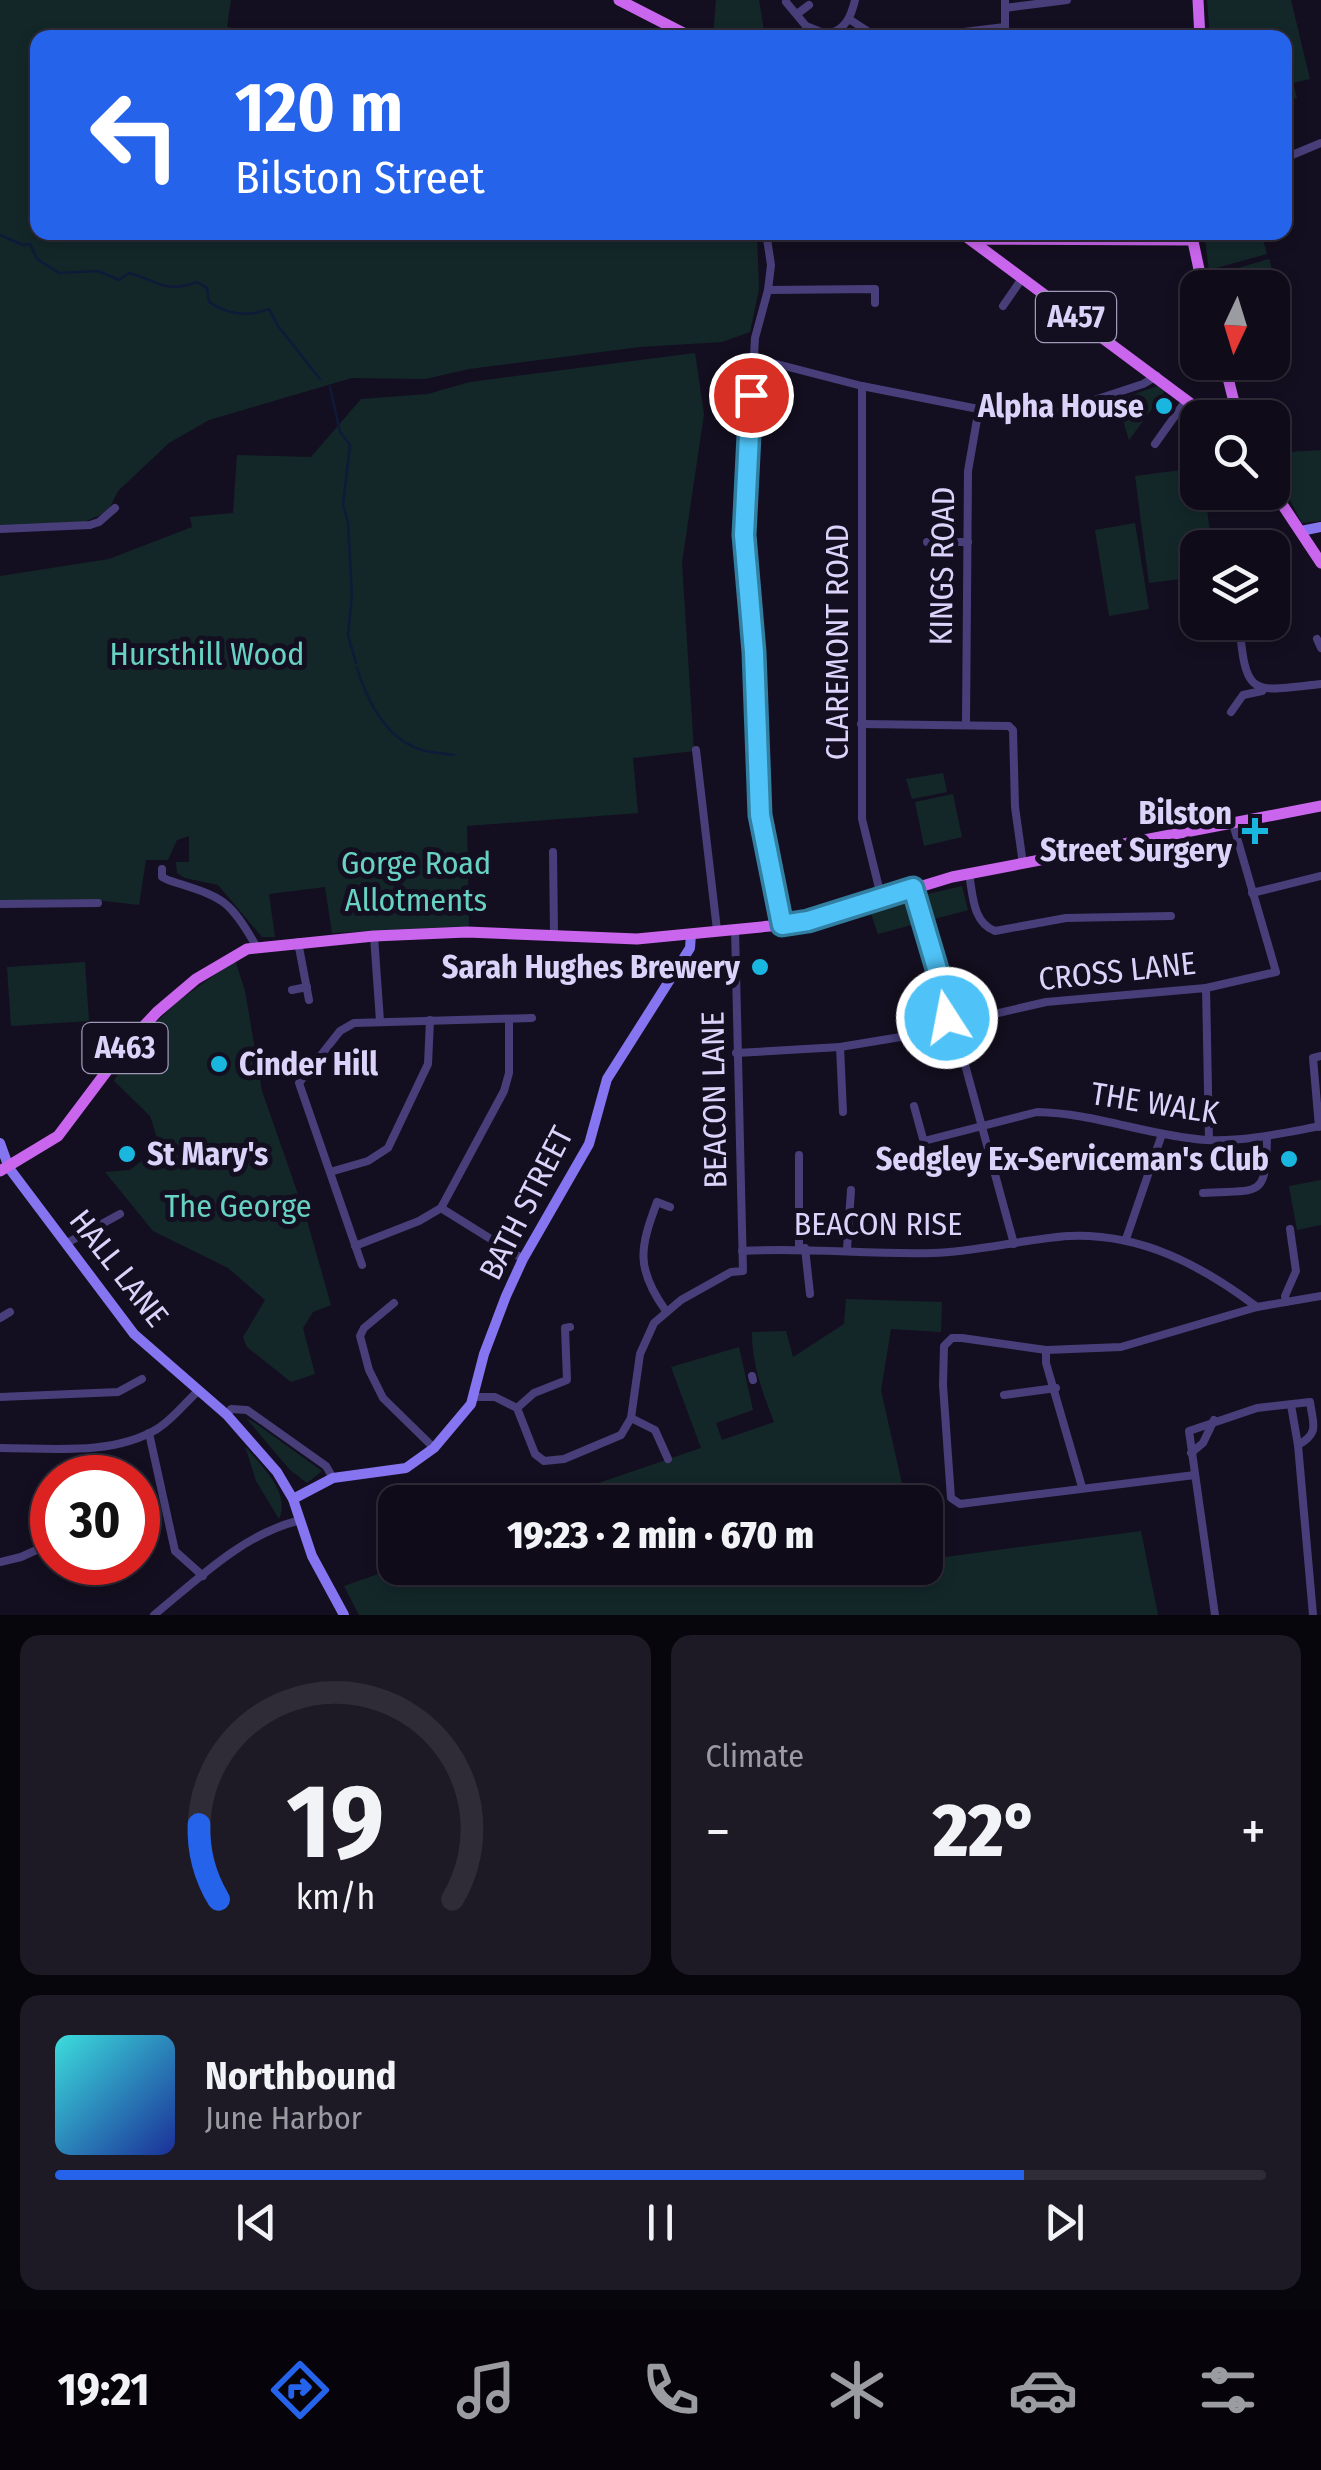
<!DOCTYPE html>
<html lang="en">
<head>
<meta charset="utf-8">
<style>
  body { margin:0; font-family:"Fira Sans Condensed",sans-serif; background:#1d1925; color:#f1f3f6; height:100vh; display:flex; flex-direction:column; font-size:38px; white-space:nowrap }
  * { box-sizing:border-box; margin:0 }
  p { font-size:32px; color:#9b9ba2 }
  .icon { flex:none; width:55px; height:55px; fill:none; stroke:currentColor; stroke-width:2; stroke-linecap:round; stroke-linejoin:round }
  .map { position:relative; height:1615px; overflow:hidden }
  .details { display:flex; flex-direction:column; gap:20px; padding:20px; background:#08060d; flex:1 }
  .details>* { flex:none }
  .banner { position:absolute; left:30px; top:30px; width:1262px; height:210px; border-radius:20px; box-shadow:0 5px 15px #0003,0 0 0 2px #2f2b37; background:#2563eb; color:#fff; overflow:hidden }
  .needle { width:65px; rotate:184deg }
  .tools { position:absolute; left:1180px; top:270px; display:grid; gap:20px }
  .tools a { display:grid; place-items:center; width:110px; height:110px; border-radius:20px; background:#0f0b18; box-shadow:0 5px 15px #0003,0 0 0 2px #2f2b37; font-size:50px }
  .speed { position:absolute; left:30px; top:1455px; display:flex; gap:20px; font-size:50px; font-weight:700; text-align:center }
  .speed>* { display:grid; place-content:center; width:130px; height:130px; border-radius:50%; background:#0f0b18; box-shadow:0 5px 15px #0003,0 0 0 2px #2f2b37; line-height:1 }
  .speed .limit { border:15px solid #d22; background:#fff; color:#111 }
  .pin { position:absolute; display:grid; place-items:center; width:85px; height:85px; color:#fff; margin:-42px; border:5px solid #fff; border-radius:50%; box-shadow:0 2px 10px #0007 }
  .me { position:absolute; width:110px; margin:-55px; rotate:349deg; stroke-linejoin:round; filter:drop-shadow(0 0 8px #0008) }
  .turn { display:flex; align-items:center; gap:35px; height:210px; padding:0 40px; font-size:45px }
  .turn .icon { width:130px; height:130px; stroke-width:2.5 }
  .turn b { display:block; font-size:70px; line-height:85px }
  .big { font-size:75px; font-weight:800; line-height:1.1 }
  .details .widget { flex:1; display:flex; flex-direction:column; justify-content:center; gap:15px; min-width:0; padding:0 35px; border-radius:20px; background:#1d1925 }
  .details .dial { align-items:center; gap:0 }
  .dial svg { height:260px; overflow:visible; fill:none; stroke:#2f2b37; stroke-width:7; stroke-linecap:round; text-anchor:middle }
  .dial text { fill:#f1f3f6; stroke:none }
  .song { display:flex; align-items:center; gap:30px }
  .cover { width:120px; height:120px; border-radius:15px; background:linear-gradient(135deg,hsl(180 70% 55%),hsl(230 70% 35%)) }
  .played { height:10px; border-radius:5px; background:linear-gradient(90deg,#2563eb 80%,#2f2b37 80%) }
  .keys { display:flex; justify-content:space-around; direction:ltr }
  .heat { display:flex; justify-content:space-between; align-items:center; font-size:55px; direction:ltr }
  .details .tiles { flex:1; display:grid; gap:20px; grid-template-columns:1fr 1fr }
  .widget:last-child { grid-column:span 2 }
  .trip { position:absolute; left:378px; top:1485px; width:565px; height:100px; border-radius:20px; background:#0f0b18; box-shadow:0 5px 15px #0003,0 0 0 2px #2f2b37; font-weight:800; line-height:100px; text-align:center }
  .tab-bar { display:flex; height:160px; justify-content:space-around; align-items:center; background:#06040a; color:#9b9ba2 }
  .tab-bar .icon { width:70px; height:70px }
  .tab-bar .active { color:#2563eb }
  .tab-bar b { font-size:45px; color:#f1f3f6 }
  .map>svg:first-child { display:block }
  .green { fill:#132729 }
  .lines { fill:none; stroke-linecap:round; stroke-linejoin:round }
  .stream { stroke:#0f1a39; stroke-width:2.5 }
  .street { stroke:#483f7a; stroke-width:8 }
  .secondary { stroke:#8575f0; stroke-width:10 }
  .primary { stroke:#ca66ee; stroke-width:11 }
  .route-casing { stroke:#337fa1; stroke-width:25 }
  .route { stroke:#4fc3f7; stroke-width:18 }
  .poi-dot { fill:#19b7e0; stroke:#140f20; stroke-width:4 }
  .labels { text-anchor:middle; stroke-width:10; stroke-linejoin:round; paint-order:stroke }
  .shield { fill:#140f20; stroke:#a098b9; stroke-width:2.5 }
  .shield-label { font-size:30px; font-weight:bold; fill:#dcd3fa }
  .poi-label { font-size:32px; font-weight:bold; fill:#dcd3fa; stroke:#140f20; text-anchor:end }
  .street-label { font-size:32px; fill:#dcd3fa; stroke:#140f20 }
  .park-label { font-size:32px; fill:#67d2c3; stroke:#140f20 }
</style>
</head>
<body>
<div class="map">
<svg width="1321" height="1615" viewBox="0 0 1321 1615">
  <rect width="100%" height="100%" fill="#140f20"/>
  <g class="green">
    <polygon points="0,0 231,0 227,27 283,37 38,38 38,232 757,233 759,289 750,332 722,342 640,347 469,369 425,379 352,378 209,420 169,443 118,491 108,511 98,516 84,522 0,526"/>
    <polygon points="716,0 759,0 765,37 713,37"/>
    <polygon points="1207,0 1291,0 1310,79 1293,83 1297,98 1285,100 1285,38 1210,37"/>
    <polygon points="1204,233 1261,233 1267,254 1209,270"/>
    <polygon points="1269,259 1275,280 1247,287 1213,287 1210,276"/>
    <polygon points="695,353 704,414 682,563 694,751 633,758 638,813 467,826 469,926 332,933 325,887 269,894 275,937 262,937 218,885 185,878 177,873 176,862 189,862 189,836 177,840 168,860 146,860 139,905 88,899 0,901 0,576 109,559 192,527 190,517 233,513 237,455 311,457 361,399 428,394 470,382"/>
    <polygon points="1158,386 1165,391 1129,440 1117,400"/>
    <polygon points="1321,450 1321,521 1302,523 1273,468 1273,453"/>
    <polygon points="1197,468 1198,492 1205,493 1212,547 1198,548 1197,577 1149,583 1135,476"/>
    <polygon points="1135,523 1149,609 1109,616 1095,530"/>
    <polygon points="943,773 947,792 912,799 906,779"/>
    <polygon points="953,794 962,837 924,846 915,802"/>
    <polygon points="962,886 968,910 878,934 869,908"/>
    <polygon points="235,960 245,991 262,1091 306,1217 331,1305 313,1312 303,1328 315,1374 291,1382 247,1347 243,1337 265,1300 228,1268 153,1231 105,1172 130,1170 160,1147 150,1116 114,1081 134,1044 177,1002"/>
    <polygon points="85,962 89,1021 11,1026 7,967"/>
    <polygon points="1321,1180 1321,1225 1297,1230 1289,1186"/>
    <path d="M846,1299l96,3 -1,30 -50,-3 -10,61 25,112h-122l-6,-16 -17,6 3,10h-221l158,-54 -30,-81 68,-20 14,63 -37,13 6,17 52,-18c-12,-31 -22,-57 -22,-90l34,-1 7,26 51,-33z"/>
    <polygon points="246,1418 255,1423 322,1471 307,1483 290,1470"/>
    <path d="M245,1446c16,20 46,46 34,73l-23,-38z"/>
    <polygon points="1141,1531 1158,1615 359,1615 344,1586 395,1568 925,1568 925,1548 930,1559"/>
  </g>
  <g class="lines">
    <g class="stream">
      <path d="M0,235l23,10 7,-1 7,15 22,14 39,-2 21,9 10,-7c30,8 35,21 68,9l10,6 2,14c19,13 39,15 60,7l9,17 42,53"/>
      <polyline points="330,387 340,432 350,445 343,505 348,522 352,594 348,635 356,663"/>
      <path d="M357,668c9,30 27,66 57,79 11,6 28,6 40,8"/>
    </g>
    <g class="street">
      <path d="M786,2l20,24 20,8c19,-3 25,-17 29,-34"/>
      <polyline points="1005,8 1067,0"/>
      <polyline points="797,14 809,5"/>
      <polyline points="849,19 878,38"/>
      <polyline points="940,38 947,34 1005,27"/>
      <polyline points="1005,38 1005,0"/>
      <polyline points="1285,158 1321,143"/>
      <polyline points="766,232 771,265 768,290 755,338 744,535 754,652 759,815 781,925"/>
      <polyline points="768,290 875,289 875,303"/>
      <polyline points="1003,306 1023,277"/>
      <polyline points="753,363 765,361 862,386 1019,417 1049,415 1143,384 1157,376"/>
      <polyline points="862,386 862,819 881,896"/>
      <polyline points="1155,444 1187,399"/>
      <polyline points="0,529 90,525 99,522 115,508"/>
      <polyline points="927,542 968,542"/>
      <path d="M1239,622c7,76 11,70 82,62"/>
      <polyline points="1317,639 1321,648"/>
      <polyline points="1231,712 1243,695 1262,691"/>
      <polyline points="861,724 1009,726 1013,730 1015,807 1023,864"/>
      <polyline points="966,724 968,471 979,408"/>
      <polyline points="696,750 717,930"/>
      <polyline points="553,852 554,934"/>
      <path d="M162,869v8l6,3c52,17 60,16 88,66"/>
      <path d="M969,874c4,20 3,48 26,57l71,-13 105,-2"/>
      <polyline points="913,888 951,1017"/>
      <polyline points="1252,893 1321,876"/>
      <polyline points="0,904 98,903"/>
      <polyline points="374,936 380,1021"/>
      <polyline points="298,942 309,1000"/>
      <polyline points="1206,988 1209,1140"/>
      <polyline points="292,990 307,987"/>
      <circle cx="954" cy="1028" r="12"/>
      <polyline points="964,1021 1046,1002 1206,988 1276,972 1233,824"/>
      <polyline points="958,1039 1014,1244"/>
      <polyline points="840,1047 843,1112"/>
      <polyline points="736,1053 840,1047 943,1030"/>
      <polyline points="914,1106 933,1175"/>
      <polyline points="1319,1127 1313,1058 1321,1056"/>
      <path d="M924,1141l113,-29c57,1 112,24 169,28 38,2 77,-7 115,-14"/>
      <polyline points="799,1155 799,1248"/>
      <polyline points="330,1172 368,1161 388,1148 428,1064 430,1020"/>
      <path d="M1203,1193c57,-4 63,8 64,-57"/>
      <polyline points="441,1208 523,1259"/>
      <polyline points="1126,1239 1162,1134"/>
      <polyline points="67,1243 120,1214"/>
      <polyline points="355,1246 419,1221 441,1208 504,1091 509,1073 509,1019"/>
      <polyline points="805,1248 810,1294"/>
      <polyline points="847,1249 851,1190"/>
      <path d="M742,1251c65,-4 127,4 191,2 45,-1 90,-14 136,-17 72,-3 132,29 188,71"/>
      <polyline points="362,1265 299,1083 340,1031 354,1023 532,1018"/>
      <polyline points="1286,1302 1285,1296 1296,1271 1290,1229"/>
      <polyline points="394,1303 364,1328 360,1336 369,1370 383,1398 434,1448"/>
      <path d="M666,1311c-31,-43 -26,-63 -9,-109l13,5"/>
      <polyline points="0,1318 10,1312"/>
      <polyline points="1046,1350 1046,1363 1082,1487"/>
      <polyline points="752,1376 753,1380"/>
      <polyline points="1004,1395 1056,1388"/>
      <polyline points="0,1397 118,1392 142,1379"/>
      <polyline points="474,1397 495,1397 517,1408 535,1454 544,1461 564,1459 621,1435 631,1418 640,1354 654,1323 681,1300 731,1272 743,1271 735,929"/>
      <polyline points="1291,1405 1298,1445 1313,1615"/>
      <polyline points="517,1408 534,1393 567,1380 565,1328 570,1327"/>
      <polyline points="227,1415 231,1409 247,1410 326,1466 333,1478"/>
      <polyline points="631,1418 655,1430 668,1459"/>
      <polyline points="149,1433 175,1551 203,1576"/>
      <path d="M0,1448c50,0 112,8 157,-19 15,-9 28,-26 41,-38"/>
      <polyline points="1191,1453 1203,1443 1214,1420"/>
      <polyline points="1195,1475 960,1504 951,1498 943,1385 944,1346 952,1338 962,1338 1046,1350 1121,1347 1257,1307 1321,1296"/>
      <polyline points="0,1562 21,1557 52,1543"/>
      <path d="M154,1615c43,-35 88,-80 143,-94"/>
      <path d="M1215,1615l-26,-184 68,-23 53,-6c3,22 10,31 -12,43"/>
    </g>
    <g class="secondary">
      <polyline points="1301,531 1321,527"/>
      <polyline points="0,1143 9,1168 134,1334 227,1415 277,1472 293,1499 312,1556 344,1615"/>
      <polyline points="293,1499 333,1478 406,1468 434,1448 471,1404 484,1354 506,1296 523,1259 589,1144 607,1079 690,948 691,934"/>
    </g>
    <g class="primary">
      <polyline points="619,0 693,38"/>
      <polyline points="1198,0 1200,38"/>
      <polyline points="960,232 1210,418"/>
      <polyline points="1191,232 1203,288"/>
      <polyline points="976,243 979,239 1192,240"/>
      <polyline points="1224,362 1238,418"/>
      <polyline points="1272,489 1321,563"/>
      <polyline points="0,1171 58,1136 128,1043 157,1012 196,979 247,949 374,936 467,932 637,939 781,925 808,921 952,877 1321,806"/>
    </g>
  </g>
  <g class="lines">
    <g class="route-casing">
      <polyline id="route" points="751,395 744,535 754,652 760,815 782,925 808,921 913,888 951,1016 947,1018"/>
    </g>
    <use href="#route" class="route"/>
  </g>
  <g class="poi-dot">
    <circle cx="1164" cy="406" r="10"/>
    <path d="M1250 816h10v10h10v10h-10v10h-10v-10h-10v-10h10z"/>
    <circle cx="760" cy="967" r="10"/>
    <circle cx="219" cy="1064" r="10"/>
    <circle cx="127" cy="1154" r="10"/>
    <circle cx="1289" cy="1159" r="10"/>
  </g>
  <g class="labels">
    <g class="shield">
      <rect x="1036" y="292" width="80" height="50" rx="8"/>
      <rect x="82.5" y="1023" width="85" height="50" rx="8"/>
    </g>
    <g class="shield-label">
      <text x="1076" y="327">A457</text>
      <text x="125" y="1058">A463</text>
    </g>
    <g class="poi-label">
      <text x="1144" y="417">Alpha House</text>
      <text x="1232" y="824">Bilston<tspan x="1232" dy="37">Street Surgery</tspan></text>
      <text x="740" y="978">Sarah Hughes Brewery</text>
      <text x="239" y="1075" text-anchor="start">Cinder Hill</text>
      <text x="147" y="1165" text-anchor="start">St Mary's</text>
      <text x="1269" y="1170">Sedgley Ex-Serviceman's Club</text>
    </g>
    <g class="street-label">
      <text transform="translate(942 566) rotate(-89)" y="11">KINGS ROAD</text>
      <text transform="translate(837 642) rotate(-90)" y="11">CLAREMONT ROAD</text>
      <text transform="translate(1117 971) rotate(-6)" y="11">CROSS LANE</text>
      <text transform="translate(714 1100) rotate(-91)" y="11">BEACON LANE</text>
      <text transform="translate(1155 1103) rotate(9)" y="11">THE WALK</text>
      <text transform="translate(526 1203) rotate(-63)" y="11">BATH STREET</text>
      <text x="878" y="1235">BEACON RISE</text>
      <text transform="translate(119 1268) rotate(52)" y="11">HALL LANE</text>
    </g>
    <g class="park-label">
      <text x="207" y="665">Hursthill Wood</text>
      <text x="416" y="874">Gorge Road<tspan x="416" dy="37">Allotments</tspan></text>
      <text x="238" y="1217">The George</text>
    </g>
  </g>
</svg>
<div class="tools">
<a><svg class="needle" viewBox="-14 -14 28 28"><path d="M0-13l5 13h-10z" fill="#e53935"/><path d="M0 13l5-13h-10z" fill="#9b9ba2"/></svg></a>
<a><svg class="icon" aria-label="search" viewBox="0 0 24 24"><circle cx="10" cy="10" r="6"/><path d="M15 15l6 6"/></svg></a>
<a><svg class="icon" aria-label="layers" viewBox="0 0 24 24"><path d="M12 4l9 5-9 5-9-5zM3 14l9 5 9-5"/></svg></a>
</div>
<div class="speed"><div class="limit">30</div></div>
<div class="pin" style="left:751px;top:395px;background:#d93025"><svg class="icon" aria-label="arrive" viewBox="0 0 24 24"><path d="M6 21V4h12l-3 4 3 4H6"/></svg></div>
<svg class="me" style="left:947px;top:1018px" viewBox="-20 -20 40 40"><circle r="17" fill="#4fc3f7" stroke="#fff" stroke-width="3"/><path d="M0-11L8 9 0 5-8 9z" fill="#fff"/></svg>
<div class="trip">19:23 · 2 min · 670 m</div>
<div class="banner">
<div class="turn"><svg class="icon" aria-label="left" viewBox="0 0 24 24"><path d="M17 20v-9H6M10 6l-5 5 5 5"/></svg><div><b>120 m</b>Bilston Street</div></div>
</div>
</div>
<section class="details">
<div class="tiles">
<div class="widget dial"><svg viewBox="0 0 100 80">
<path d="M14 69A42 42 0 1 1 86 69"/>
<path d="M14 69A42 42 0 0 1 8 46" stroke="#2563eb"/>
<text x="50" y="56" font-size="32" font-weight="700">19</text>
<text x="50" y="72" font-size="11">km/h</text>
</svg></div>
<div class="widget"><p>Climate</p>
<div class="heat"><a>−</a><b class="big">22°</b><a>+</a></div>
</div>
<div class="widget">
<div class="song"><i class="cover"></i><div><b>Northbound</b><p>June Harbor</p></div></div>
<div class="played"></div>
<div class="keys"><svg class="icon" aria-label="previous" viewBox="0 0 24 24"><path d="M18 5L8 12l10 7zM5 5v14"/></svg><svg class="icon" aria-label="pause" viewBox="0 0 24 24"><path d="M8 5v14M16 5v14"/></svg><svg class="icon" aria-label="next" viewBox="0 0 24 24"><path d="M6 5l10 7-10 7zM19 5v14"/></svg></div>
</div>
</div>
</section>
<nav class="tab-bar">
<b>19:21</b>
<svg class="icon active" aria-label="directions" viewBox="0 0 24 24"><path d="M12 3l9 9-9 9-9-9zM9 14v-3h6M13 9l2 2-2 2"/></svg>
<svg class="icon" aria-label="music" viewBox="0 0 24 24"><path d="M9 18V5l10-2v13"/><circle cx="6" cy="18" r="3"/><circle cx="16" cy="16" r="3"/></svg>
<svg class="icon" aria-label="phone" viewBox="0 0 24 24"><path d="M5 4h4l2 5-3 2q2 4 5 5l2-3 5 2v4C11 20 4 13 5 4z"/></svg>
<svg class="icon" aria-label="climate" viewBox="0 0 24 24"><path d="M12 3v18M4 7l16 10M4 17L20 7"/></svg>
<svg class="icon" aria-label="car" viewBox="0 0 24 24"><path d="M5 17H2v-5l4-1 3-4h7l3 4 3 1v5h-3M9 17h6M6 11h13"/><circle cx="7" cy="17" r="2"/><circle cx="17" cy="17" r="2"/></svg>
<svg class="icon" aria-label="filters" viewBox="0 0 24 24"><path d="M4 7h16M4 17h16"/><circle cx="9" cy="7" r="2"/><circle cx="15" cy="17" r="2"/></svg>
</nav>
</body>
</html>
